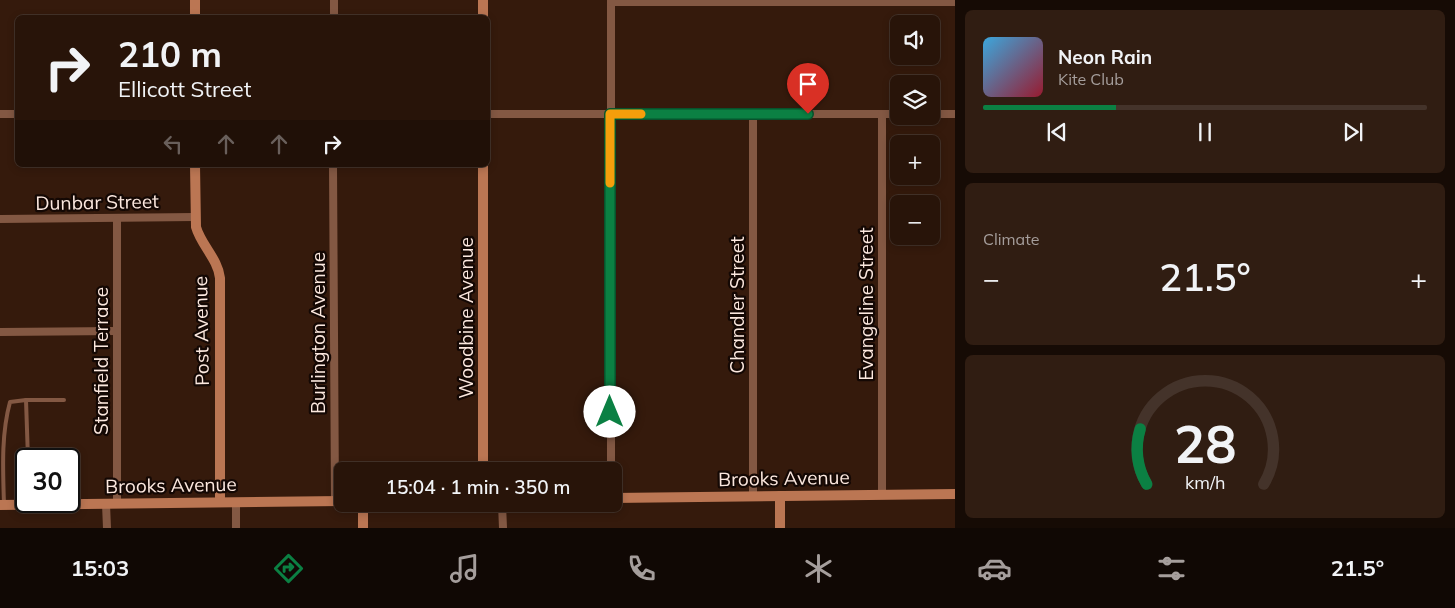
<!DOCTYPE html>
<html lang="en">
<head>
<meta charset="utf-8">
<style>
  body { margin:0; font-family:Mulish,sans-serif; background:#301d12; color:#f1f3f6; height:100vh; display:flex; flex-direction:column; font-size:19px; white-space:nowrap }
  * { box-sizing:border-box; margin:0 }
  p { font-size:16px; color:#a59e9c }
  .icon { flex:none; width:28px; height:28px; fill:none; stroke:currentColor; stroke-width:2; stroke-linecap:round; stroke-linejoin:round }
  .map { position:relative; flex:1; overflow:hidden }
  .panel { display:flex; flex-direction:column; gap:10px; padding:10px; background:#160b05; width:500px }
  .panel>* { flex:none }
  .banner { position:absolute; left:15px; top:15px; width:475px; height:152px; border-radius:8px; box-shadow:0 2px 8px #0003,0 0 0 1px #44332a; background:#281409; color:#f1f3f6; overflow:hidden }
  .fabs { position:absolute; left:890px; top:15px; display:grid; gap:10px }
  .fabs a { display:grid; place-items:center; width:50px; height:50px; border-radius:8px; background:#281409; box-shadow:0 2px 8px #0003,0 0 0 1px #44332a; font-size:25px }
  .speed { position:absolute; left:15px; top:448px; display:flex; gap:10px; font-size:25px; font-weight:700; text-align:center }
  .speed>* { display:grid; place-content:center; width:65px; height:65px; border-radius:50%; background:#281409; box-shadow:0 2px 8px #0003,0 0 0 1px #44332a; line-height:1 }
  .speed .limit { border:2px solid #111; border-radius:8px; background:#fff; color:#111 }
  .pin { position:absolute; display:grid; place-items:center; width:42px; height:42px; color:#fff; margin:-51px -21px; border-radius:50% 50% 50% 0; rotate:-45deg; box-shadow:0 0 5px #0007 }
  .pin .icon { rotate:45deg }
  .me { position:absolute; width:55px; margin:-28px; rotate:0deg; stroke-linejoin:round; filter:drop-shadow(0 0 4px #0008) }
  .turn { display:flex; align-items:center; gap:18px; height:105px; padding:0 20px; font-size:22px }
  .turn .icon { width:65px; height:65px; stroke-width:2.5 }
  .turn b { display:block; font-size:35px; line-height:42px }
  .lanes { display:flex; align-items:center; height:48px; padding:0 20px; background:#0003; justify-content:center; gap:25px; direction:ltr }
  .lanes .off { opacity:.35 }
  .big { font-size:38px; font-weight:600; line-height:1.1 }
  .panel .tile { flex:1; display:flex; flex-direction:column; justify-content:center; gap:8px; min-width:0; padding:0 18px; border-radius:8px; background:#301d12 }
  .panel .dial { align-items:center; gap:0 }
  .dial svg { height:130px; overflow:visible; fill:none; stroke:#44332a; stroke-width:7; stroke-linecap:round; text-anchor:middle }
  .dial text { fill:#f1f3f6; stroke:none }
  .song { display:flex; align-items:center; gap:15px }
  .cover { width:60px; height:60px; border-radius:8px; background:linear-gradient(135deg,hsl(200 70% 55%),hsl(350 70% 35%)) }
  .played { height:5px; border-radius:2px; background:linear-gradient(90deg,#0b8043 30%,#44332a 30%) }
  .keys { display:flex; justify-content:space-around; direction:ltr }
  .heat { display:flex; justify-content:space-between; align-items:center; font-size:28px; direction:ltr }
  .trip { position:absolute; left:334px; top:462px; width:288px; height:50px; border-radius:8px; background:#281409; box-shadow:0 2px 8px #0003,0 0 0 1px #44332a; font-weight:600; line-height:50px; text-align:center }
  .tabs { display:flex; height:80px; justify-content:space-around; align-items:center; background:#100804; color:#a59e9c }
  .tabs .icon { width:35px; height:35px }
  .tabs .active { color:#0b8043 }
  .tabs b { font-size:22px; color:#f1f3f6 }
  main { display:flex; flex:1; min-height:0 }
  .map>svg:first-child { display:block }
  .lines { fill:none; stroke-linecap:round; stroke-linejoin:round }
  .lane { stroke:#835843; stroke-width:4 }
  .street { stroke:#835843; stroke-width:8 }
  .secondary { stroke:#bb7653; stroke-width:10 }
  .route-casing { stroke:#07532c; stroke-width:12 }
  .route { stroke:#0b8043; stroke-width:9 }
  .slow { stroke:#f59e0b; stroke-width:9 }
  .labels { text-anchor:middle; stroke-width:4.5; stroke-linejoin:round; paint-order:stroke }
  .street-label { font-size:19px; fill:#fce8df; stroke:#140804 }
</style>
</head>
<body>
<main>
<div class="map">
<svg width="955" height="528" viewBox="0 0 955 528">
  <rect width="100%" height="100%" fill="#351a0c"/>
  <g class="lines">
    <g class="lane">
      <polyline points="26,400 28,459"/>
      <path d="M4,505c-1,-35 -3,-70 6,-103l16,-2h38"/>
    </g>
    <g class="street">
      <polyline points="611,0 611,471"/>
      <polyline points="611,2 955,2"/>
      <polyline points="334,18 334,0"/>
      <polyline points="0,114 18,114"/>
      <polyline points="488,114 899,114"/>
      <polyline points="753,114 753,496"/>
      <polyline points="882,114 882,494"/>
      <polyline points="931,114 955,114"/>
      <polyline points="333,165 335,501"/>
      <polyline points="0,219 195,217"/>
      <polyline points="117,219 117,503"/>
      <polyline points="0,332 117,331"/>
      <polyline points="236,502 236,528"/>
      <polyline points="106,504 107,528"/>
      <polyline points="502,504 503,528"/>
    </g>
    <g class="secondary">
      <polyline points="195,0 195,18"/>
      <polyline points="483,0 483,18"/>
      <path d="M195,165l1,62c5,18 22,32 24,51v224"/>
      <polyline points="483,165 483,471"/>
      <polyline points="780,496 780,528"/>
      <polyline points="612,498 955,494"/>
      <polyline points="363,504 363,528"/>
      <polyline points="0,505 342,501"/>
    </g>
  </g>
  <g class="lines">
    <g class="route-casing">
      <polyline id="route" points="610,412 610,114 808,114"/>
    </g>
    <use href="#route" class="route"/>
    <polyline class="slow" points="610,183 610,114 641,114"/>
  </g>
  <g class="labels">
    <g class="street-label">
      <text transform="translate(97 202) rotate(-1)" y="7">Dunbar Street</text>
      <text transform="translate(866 304) rotate(-90)" y="7">Evangeline Street</text>
      <text transform="translate(737 305) rotate(-90)" y="7">Chandler Street</text>
      <text transform="translate(466 318) rotate(-90)" y="7">Woodbine Avenue</text>
      <text transform="translate(201 331) rotate(-91)" y="7">Post Avenue</text>
      <text transform="translate(318 333) rotate(-90)" y="7">Burlington Avenue</text>
      <text transform="translate(101 361) rotate(-90)" y="7">Stanfield Terrace</text>
      <text transform="translate(784 478) rotate(-1)" y="7">Brooks Avenue</text>
      <text transform="translate(171 485) rotate(-1)" y="7">Brooks Avenue</text>
    </g>
  </g>
</svg>
<div class="fabs">
<a><svg class="icon" aria-label="sound" viewBox="0 0 24 24"><path d="M4 9h4l5-4v14l-5-4H4zM17 9q2 3 0 6"/></svg></a>
<a><svg class="icon" aria-label="layers" viewBox="0 0 24 24"><path d="M12 4l9 5-9 5-9-5zM3 14l9 5 9-5"/></svg></a>
<a>+</a>
<a>−</a>
</div>
<div class="speed"><div class="limit">30</div></div>
<div class="pin" style="left:808px;top:114px;background:#d93025"><svg class="icon" aria-label="arrive" viewBox="0 0 24 24"><path d="M6 21V4h12l-3 4 3 4H6"/></svg></div>
<svg class="me" style="left:610px;top:412px" viewBox="-20 -20 40 40"><circle r="19" fill="#fff"/><path d="M0-13L10 11 0 6-10 11z" fill="#0b8043"/></svg>
<div class="trip">15:04 · 1 min · 350 m</div>
<div class="banner">
<div class="turn"><svg class="icon" aria-label="right" viewBox="0 0 24 24"><path d="M7 20v-9h11M14 6l5 5-5 5"/></svg><div><b>210 m</b>Ellicott Street</div></div>
<div class="lanes"><svg class="icon off" aria-label="left" viewBox="0 0 24 24"><path d="M17 20v-9H6M10 6l-5 5 5 5"/></svg><svg class="icon off" aria-label="ahead" viewBox="0 0 24 24"><path d="M12 20V5M6 11l6-6 6 6"/></svg><svg class="icon off" aria-label="ahead" viewBox="0 0 24 24"><path d="M12 20V5M6 11l6-6 6 6"/></svg><svg class="icon" aria-label="right" viewBox="0 0 24 24"><path d="M7 20v-9h11M14 6l5 5-5 5"/></svg></div>
</div>
</div>
<section class="panel">
<div class="tile">
<div class="song"><i class="cover"></i><div><b>Neon Rain</b><p>Kite Club</p></div></div>
<div class="played"></div>
<div class="keys"><svg class="icon" aria-label="previous" viewBox="0 0 24 24"><path d="M18 5L8 12l10 7zM5 5v14"/></svg><svg class="icon" aria-label="pause" viewBox="0 0 24 24"><path d="M8 5v14M16 5v14"/></svg><svg class="icon" aria-label="next" viewBox="0 0 24 24"><path d="M6 5l10 7-10 7zM19 5v14"/></svg></div>
</div>
<div class="tile"><p>Climate</p>
<div class="heat"><a>−</a><b class="big">21.5°</b><a>+</a></div>
</div>
<div class="tile dial"><svg viewBox="0 0 100 80">
<path d="M14 69A42 42 0 1 1 86 69"/>
<path d="M14 69A42 42 0 0 1 10 35" stroke="#0b8043"/>
<text x="50" y="56" font-size="32" font-weight="700">28</text>
<text x="50" y="72" font-size="11">km/h</text>
</svg></div>
</section>
</main>
<nav class="tabs">
<b>15:03</b>
<svg class="icon active" aria-label="directions" viewBox="0 0 24 24"><path d="M12 3l9 9-9 9-9-9zM9 14v-3h6M13 9l2 2-2 2"/></svg>
<svg class="icon" aria-label="music" viewBox="0 0 24 24"><path d="M9 18V5l10-2v13"/><circle cx="6" cy="18" r="3"/><circle cx="16" cy="16" r="3"/></svg>
<svg class="icon" aria-label="phone" viewBox="0 0 24 24"><path d="M5 4h4l2 5-3 2q2 4 5 5l2-3 5 2v4C11 20 4 13 5 4z"/></svg>
<svg class="icon" aria-label="climate" viewBox="0 0 24 24"><path d="M12 3v18M4 7l16 10M4 17L20 7"/></svg>
<svg class="icon" aria-label="car" viewBox="0 0 24 24"><path d="M5 17H2v-5l4-1 3-4h7l3 4 3 1v5h-3M9 17h6M6 11h13"/><circle cx="7" cy="17" r="2"/><circle cx="17" cy="17" r="2"/></svg>
<svg class="icon" aria-label="filters" viewBox="0 0 24 24"><path d="M4 7h16M4 17h16"/><circle cx="9" cy="7" r="2"/><circle cx="15" cy="17" r="2"/></svg>
<b>21.5°</b>
</nav>
</body>
</html>
